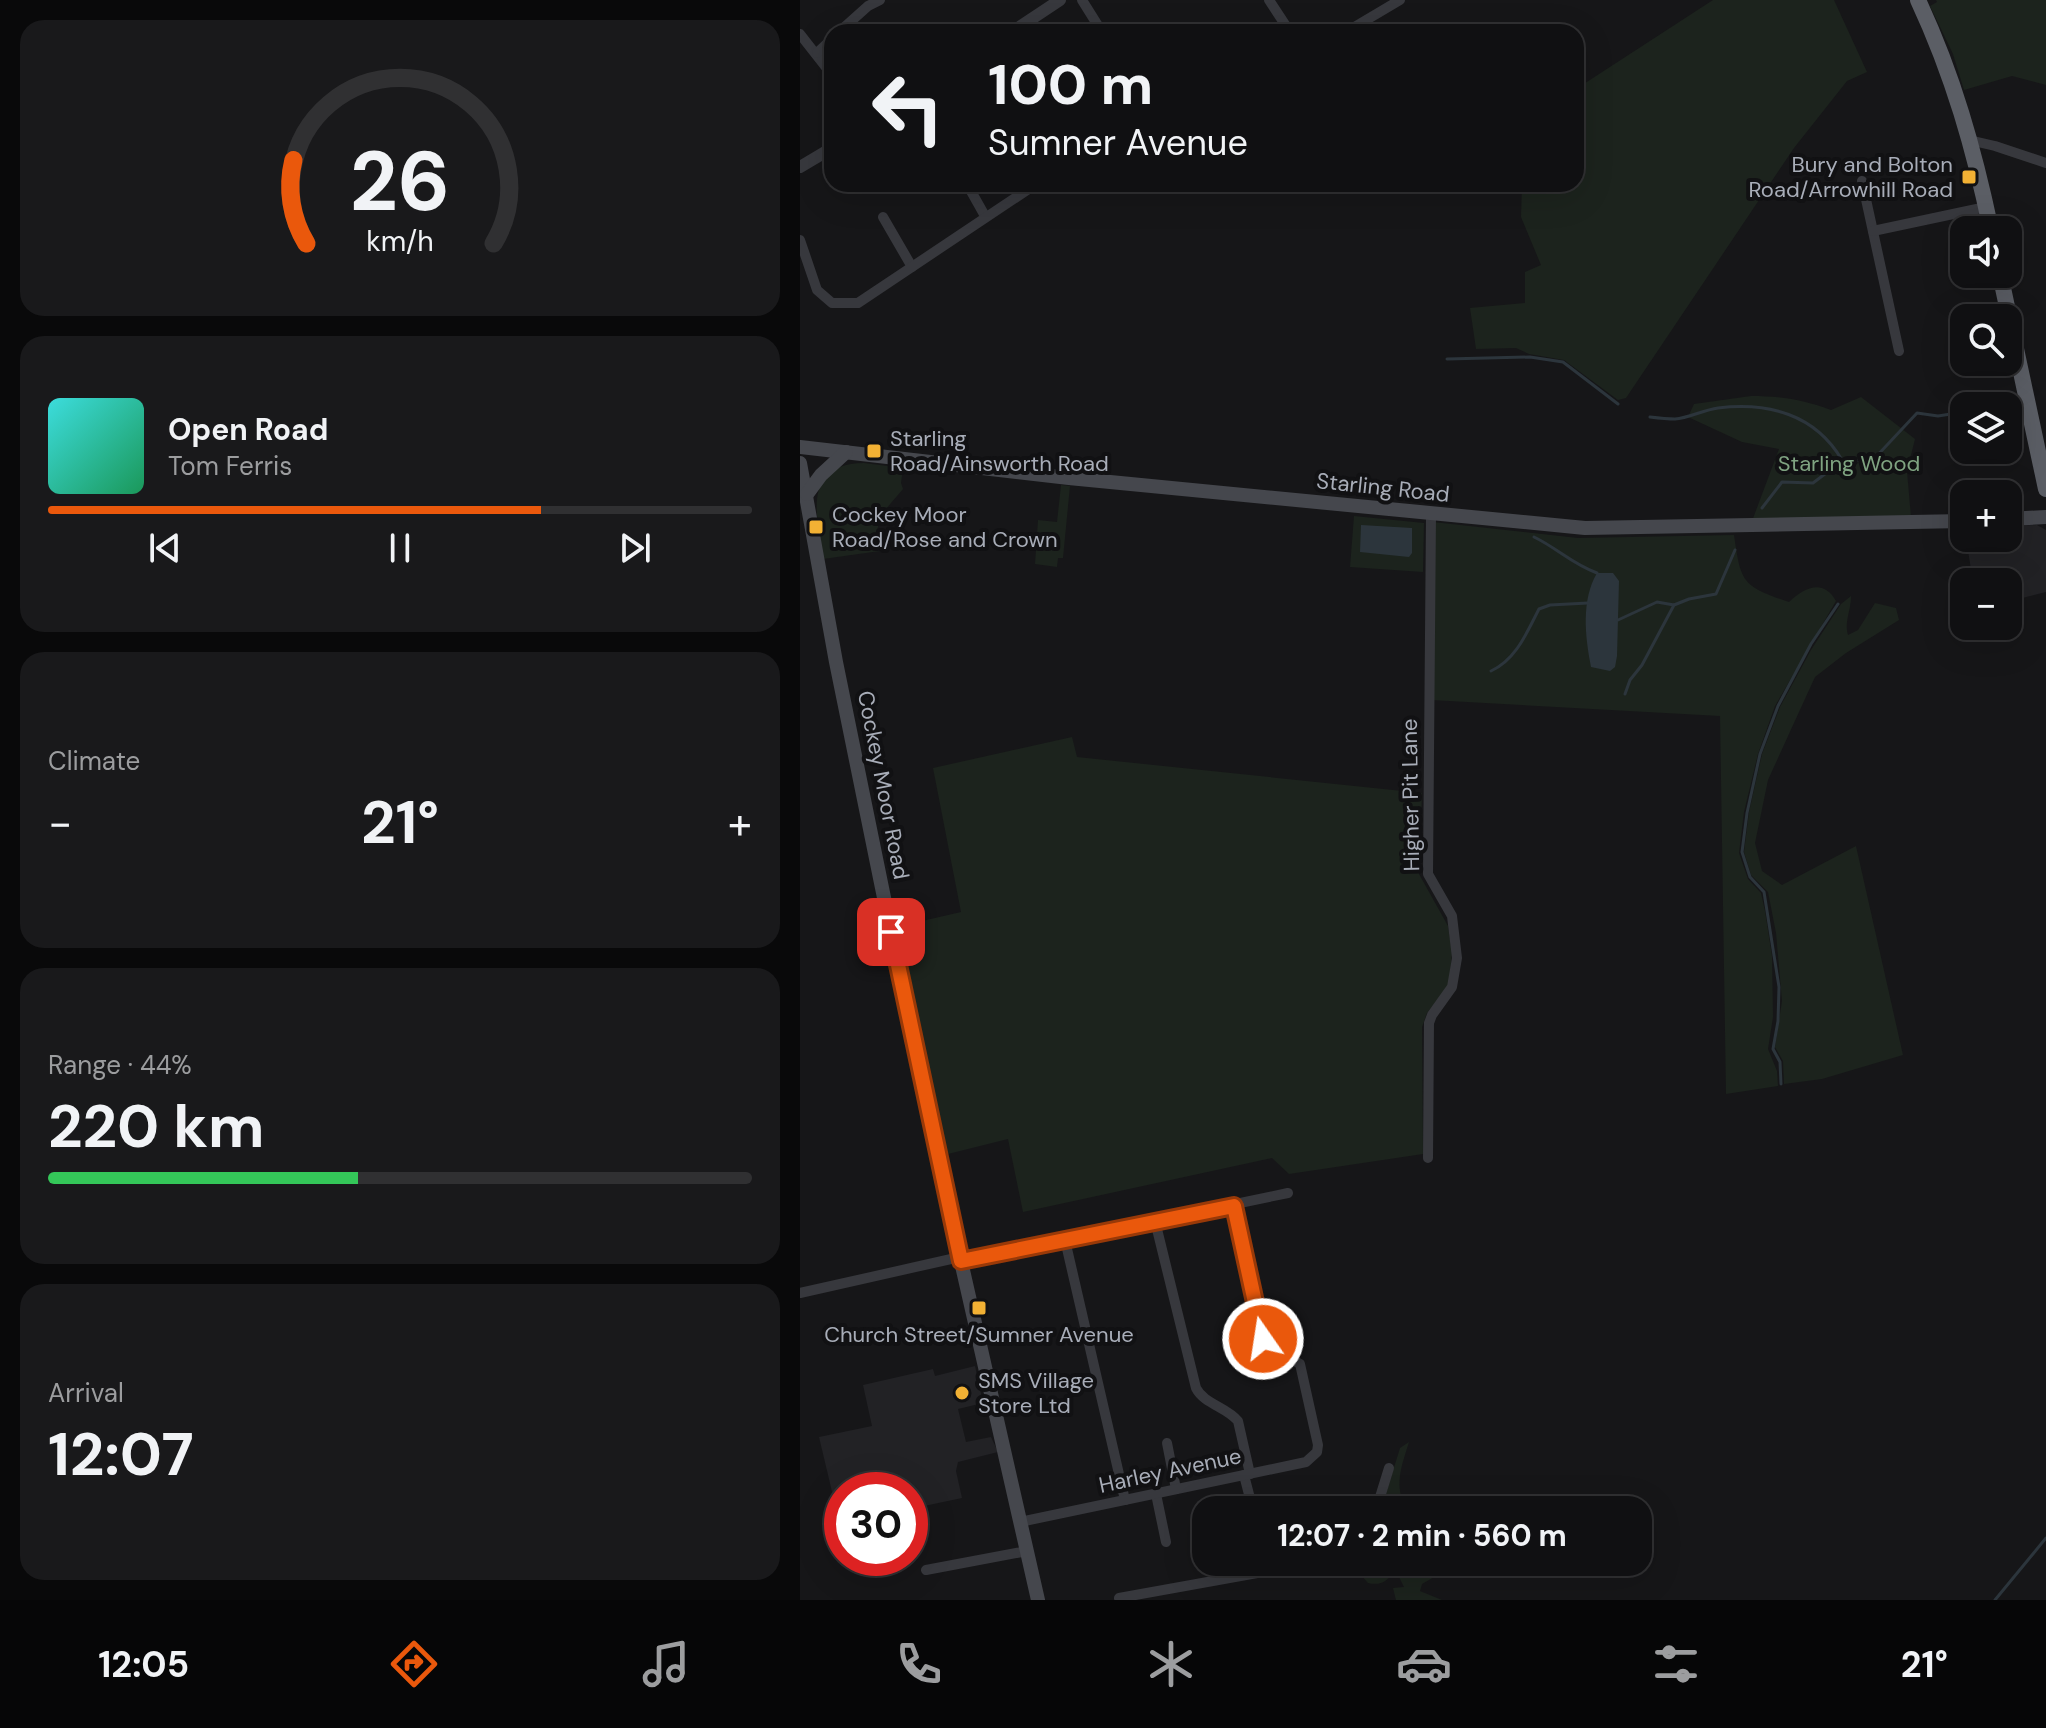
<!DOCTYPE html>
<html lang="en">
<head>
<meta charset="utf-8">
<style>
  body { margin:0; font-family:"DM Sans",sans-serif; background:#19191b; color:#f1f3f6; height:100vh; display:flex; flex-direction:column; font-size:30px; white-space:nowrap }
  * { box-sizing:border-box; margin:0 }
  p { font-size:26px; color:#9c9d9f }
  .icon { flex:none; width:44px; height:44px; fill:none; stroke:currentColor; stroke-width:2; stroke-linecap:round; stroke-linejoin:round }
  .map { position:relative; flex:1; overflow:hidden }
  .side { display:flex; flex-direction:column; gap:20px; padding:20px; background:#09090a; width:800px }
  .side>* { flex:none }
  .banner { position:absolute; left:24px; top:24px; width:760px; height:168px; border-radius:24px; box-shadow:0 8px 32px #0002,0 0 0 2px #303032; background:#101012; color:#f1f3f6; overflow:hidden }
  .fabs { position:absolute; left:1150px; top:216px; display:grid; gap:16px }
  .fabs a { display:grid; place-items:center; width:72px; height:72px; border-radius:16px; background:#101012; box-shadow:0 8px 32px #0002,0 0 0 2px #303032; font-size:40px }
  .speed { position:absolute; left:24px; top:1472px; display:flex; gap:16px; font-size:40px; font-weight:700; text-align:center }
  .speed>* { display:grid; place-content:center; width:104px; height:104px; border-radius:50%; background:#101012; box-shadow:0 8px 32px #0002,0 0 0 2px #303032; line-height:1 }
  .speed .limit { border:12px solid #d22; background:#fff; color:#111 }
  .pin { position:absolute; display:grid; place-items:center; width:68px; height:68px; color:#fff; margin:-34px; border-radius:16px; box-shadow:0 4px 12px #0006 }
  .me { position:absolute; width:88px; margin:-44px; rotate:347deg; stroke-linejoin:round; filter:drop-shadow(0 0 6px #0008) }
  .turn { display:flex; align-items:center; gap:28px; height:168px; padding:0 32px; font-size:36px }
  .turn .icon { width:104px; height:104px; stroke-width:2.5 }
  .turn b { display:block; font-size:56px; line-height:68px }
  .big { font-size:60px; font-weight:700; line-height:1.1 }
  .side .tile { flex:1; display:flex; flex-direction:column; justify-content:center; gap:12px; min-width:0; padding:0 28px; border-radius:24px; background:#19191b }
  .side .dial { align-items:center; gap:0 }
  .dial svg { height:208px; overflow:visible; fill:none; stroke:#303032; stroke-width:7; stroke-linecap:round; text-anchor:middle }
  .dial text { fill:#f1f3f6; stroke:none }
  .song { display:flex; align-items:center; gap:24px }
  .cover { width:96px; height:96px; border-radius:12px; background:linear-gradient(135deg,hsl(180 70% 55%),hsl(150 70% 35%)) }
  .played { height:8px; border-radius:4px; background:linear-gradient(90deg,#ea580c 70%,#303032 70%) }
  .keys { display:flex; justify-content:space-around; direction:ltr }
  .heat { display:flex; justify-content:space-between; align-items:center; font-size:44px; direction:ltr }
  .charge { height:12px; border-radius:6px; background:linear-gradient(90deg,#34c759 44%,#303032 0) }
  .trip { position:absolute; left:392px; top:1496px; width:460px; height:80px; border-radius:24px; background:#101012; box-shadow:0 8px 32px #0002,0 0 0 2px #303032; font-weight:700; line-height:80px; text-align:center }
  .menu { display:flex; height:128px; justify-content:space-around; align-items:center; background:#060607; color:#9c9d9f }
  .menu .icon { width:56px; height:56px }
  .menu .on { color:#ea580c }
  .menu b { font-size:36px; color:#f1f3f6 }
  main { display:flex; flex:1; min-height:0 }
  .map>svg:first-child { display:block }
  .built { fill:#222225 }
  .green { fill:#1c231d }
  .water { fill:#2c353c }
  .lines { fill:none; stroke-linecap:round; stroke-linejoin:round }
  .stream { stroke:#2c353c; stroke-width:3 }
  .minor { stroke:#37383d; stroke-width:10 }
  .tertiary { stroke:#37383d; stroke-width:12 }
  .secondary { stroke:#45474d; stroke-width:14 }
  .trunk { stroke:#5b5e65; stroke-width:16 }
  .route-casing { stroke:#983908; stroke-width:20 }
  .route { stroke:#ea580c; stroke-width:14 }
  .poi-dot { fill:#f2b134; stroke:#111113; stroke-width:3 }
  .labels { text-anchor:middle; stroke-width:8; stroke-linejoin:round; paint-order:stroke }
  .poi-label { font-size:22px; fill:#a8adb8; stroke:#111113; text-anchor:start }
  .park-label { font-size:22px; fill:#7fa381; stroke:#111113 }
  .street-label { font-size:22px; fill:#a8adb8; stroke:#111113 }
</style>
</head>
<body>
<main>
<section class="side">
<div class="tile dial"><svg viewBox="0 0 100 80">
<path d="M14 69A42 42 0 1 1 86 69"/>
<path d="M14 69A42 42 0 0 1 9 37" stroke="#ea580c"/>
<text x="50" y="56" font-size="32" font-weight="700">26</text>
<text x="50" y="72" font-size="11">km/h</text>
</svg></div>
<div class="tile">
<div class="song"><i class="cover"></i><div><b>Open Road</b><p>Tom Ferris</p></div></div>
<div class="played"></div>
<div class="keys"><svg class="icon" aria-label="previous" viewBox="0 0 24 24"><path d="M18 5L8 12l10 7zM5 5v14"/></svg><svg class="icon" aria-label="pause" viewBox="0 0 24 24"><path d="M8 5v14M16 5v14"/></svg><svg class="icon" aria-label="next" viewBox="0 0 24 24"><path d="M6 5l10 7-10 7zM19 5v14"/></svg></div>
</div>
<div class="tile"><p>Climate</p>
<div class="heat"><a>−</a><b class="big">21°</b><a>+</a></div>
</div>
<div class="tile"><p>Range · 44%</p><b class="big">220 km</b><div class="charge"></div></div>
<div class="tile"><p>Arrival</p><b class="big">12:07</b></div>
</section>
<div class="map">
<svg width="1246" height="1600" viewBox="0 0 1246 1600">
  <rect width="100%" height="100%" fill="#161618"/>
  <g class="built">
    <polygon points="1237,525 1246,530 1246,592 1211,601 1212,608 1208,609 1208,582 1173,582 1166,538 1208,538 1208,526"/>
    <polygon points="175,1366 183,1403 158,1409 166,1442 191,1437 198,1452 158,1462 156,1471 162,1498 110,1509 110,1490 42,1490 42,1520 39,1521 19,1437 72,1426 63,1385 133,1369 135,1376"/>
  </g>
  <g class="green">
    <polygon points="913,0 1034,0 1067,72 1047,81 994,148 826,398 818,400 764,360 729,354 716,348 676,349 670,308 725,303 725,272 741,265 721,217 722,184 776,184 776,89"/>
    <polygon points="1136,0 1246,0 1246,85 1212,76 1164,90 1153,54 1130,6 1137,2"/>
    <path d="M951,396c29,0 53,4 80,14l30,-13 54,42 -8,32 4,46 -159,4 27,-72 -37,-7 -54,-25 6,-13z"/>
    <path d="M64,463l39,5 -2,15 2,6c-19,23 -31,30 -23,62l-57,8c-6,-43 -22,-95 41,-96z"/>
    <polygon points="261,485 270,486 263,558 258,558 257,567 235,564 238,520 257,522"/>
    <polygon points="554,516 624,523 623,572 550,567"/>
    <path d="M633,522l145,16 156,-3c7,48 8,51 55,67 15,-14 34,-24 47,-1l-61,105 -17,48 -14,58 -5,41 9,26 13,14 4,18 7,45 1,61 -5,32 9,22 1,15 -52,8 -6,-378 -289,-16z"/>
    <path d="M1051,596c0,15 -7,26 -3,39l10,-5 17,-27 21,5 3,12 -53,33 -31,24 -47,103 -13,63 7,28 20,14 74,-39 47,209 -81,24 -38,5 -1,-23 -8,-14 7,-46 -6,-68 -8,-41 -17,-17 -7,-23 5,-40 13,-58 18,-47 31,-57 30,-46z"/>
    <polygon points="272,737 277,757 622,793 619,874 648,926 652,952 649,985 627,1013 622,1027 623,1154 489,1174 472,1158 223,1212 208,1139 144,1155 96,927 161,912 133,768"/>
    <path d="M609,1442c-8,26 -15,42 -3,68h-25l19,-62z"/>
    <path d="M565,1562h2l-2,9 25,-2v-7h45l13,7 -26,15 -2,7 22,9h-46l-3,-12 11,-1 -8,-16c-10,10 -14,15 -28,12l-7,-8z"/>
  </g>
  <g class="water">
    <polygon points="561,525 612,528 612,553 609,557 560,552"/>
    <path d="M797,573h16l6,8 -2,75 -2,11 -5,4 -19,-4c-6,-30 -10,-67 6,-94z"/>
  </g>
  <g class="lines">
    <g class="stream">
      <polyline points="647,359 730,357 763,362 818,404"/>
      <path d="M850,417c8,1 17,2 25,2 14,-1 28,-9 43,-11 50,-6 97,6 124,52"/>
      <polyline points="962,508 982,482 1013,483 1042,461 1073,460 1117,413 1138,416 1164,412"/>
      <path d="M734,537c23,11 38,27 63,36"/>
      <polyline points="818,620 857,602 874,605"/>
      <path d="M691,671c25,-11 36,-39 48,-62l11,-4 38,-2"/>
      <polyline points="825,694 830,680 842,665 874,605 889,599 916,594 935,550"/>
      <polyline points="981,1084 980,1062 973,1049 978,1021 979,987 964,892 950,877 942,852 947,813 960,754 978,706 1011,644 1038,604"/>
      <polyline points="1195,1600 1246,1538"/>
    </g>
    <g class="minor">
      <polyline points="282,0 302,32"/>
      <polyline points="469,0 490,32"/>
      <polyline points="39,32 68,6 80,0"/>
      <polyline points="546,32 600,0"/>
      <polyline points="0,34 32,75"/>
      <polyline points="17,53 32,39"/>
      <polyline points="1169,140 1195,146 1246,163"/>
      <polyline points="1062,181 1099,351"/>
      <polyline points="167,184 185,216"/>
      <polyline points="83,217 112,267"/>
      <polyline points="1073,231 1186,207"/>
      <polyline points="0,240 17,290 32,303 58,303 236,184"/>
      <polyline points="628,1158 629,1023 632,1015 652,987 657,958 652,916 628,874 631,514"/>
      <path d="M355,1221l41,167c8,16 31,19 42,33l12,53"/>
      <polyline points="265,1240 325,1500"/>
      <polyline points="161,1261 488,1193"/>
      <polyline points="0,1293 160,1257"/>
      <polyline points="367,1443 376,1489"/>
      <polyline points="444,1475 453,1510"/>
      <polyline points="356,1494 366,1542"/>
      <polyline points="576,1510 589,1468"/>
      <polyline points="220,1522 506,1462 517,1452 518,1445 500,1364 469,1347 463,1339 434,1206"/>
      <polyline points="126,1570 227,1551"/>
      <polyline points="319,1598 518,1562"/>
    </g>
    <g class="tertiary">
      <polyline points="212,32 260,0"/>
      <polyline points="0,167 32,148"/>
    </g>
    <g class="secondary">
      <polyline points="0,447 269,478 785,528 1164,521"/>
      <polyline points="0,463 36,662 91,932 160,1257 238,1600"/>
      <polyline points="7,494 21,475 46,452"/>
      <polyline points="1208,519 1246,517"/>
    </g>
    <g class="trunk">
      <path d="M1118,0c35,75 56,149 73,230"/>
      <polyline points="1200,274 1246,489"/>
    </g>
  </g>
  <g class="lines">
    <g class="route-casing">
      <polyline id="route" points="91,932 161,1261 434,1206 463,1339"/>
    </g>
    <use href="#route" class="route"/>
  </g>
  <g class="poi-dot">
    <rect x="1161" y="169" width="16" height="16" rx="4"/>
    <rect x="66" y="443" width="16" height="16" rx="4"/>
    <rect x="8" y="519" width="16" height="16" rx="4"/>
    <rect x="171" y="1300" width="16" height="16" rx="4"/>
    <circle cx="162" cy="1393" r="8"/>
  </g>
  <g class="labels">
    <g class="poi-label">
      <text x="1153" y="172" text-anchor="end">Bury and Bolton<tspan x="1153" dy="25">Road/Arrowhill Road</tspan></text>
      <text x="90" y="446">Starling<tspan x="90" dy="25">Road/Ainsworth Road</tspan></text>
      <text x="32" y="522">Cockey Moor<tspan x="32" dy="25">Road/Rose and Crown</tspan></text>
      <text x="179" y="1342" text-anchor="middle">Church Street/Sumner Avenue</text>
      <text x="178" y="1388">SMS Village<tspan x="178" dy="25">Store Ltd</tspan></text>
    </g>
    <g class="park-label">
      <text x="1049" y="471">Starling Wood</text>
    </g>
    <g class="street-label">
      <text transform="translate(583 487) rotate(6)" y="8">Starling Road</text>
      <text transform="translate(84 785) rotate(79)" y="8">Cockey Moor Road</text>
      <text transform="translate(610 795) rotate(-91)" y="8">Higher Pit Lane</text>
      <text transform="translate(370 1470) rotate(-12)" y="8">Harley Avenue</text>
    </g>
  </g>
</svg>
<div class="fabs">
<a><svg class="icon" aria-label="sound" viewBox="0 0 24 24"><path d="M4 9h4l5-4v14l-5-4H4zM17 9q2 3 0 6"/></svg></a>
<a><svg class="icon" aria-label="search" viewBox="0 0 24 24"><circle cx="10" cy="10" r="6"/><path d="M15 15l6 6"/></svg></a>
<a><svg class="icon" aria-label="layers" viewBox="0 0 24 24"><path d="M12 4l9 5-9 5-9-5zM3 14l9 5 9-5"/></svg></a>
<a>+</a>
<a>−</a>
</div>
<div class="speed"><div class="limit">30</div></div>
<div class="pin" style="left:91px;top:932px;background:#d93025"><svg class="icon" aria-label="arrive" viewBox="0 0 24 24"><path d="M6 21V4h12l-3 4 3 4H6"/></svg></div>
<svg class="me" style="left:463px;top:1339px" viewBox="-20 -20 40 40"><circle r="17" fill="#ea580c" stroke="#fff" stroke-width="3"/><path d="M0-11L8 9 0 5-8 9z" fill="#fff"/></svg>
<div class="trip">12:07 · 2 min · 560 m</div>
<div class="banner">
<div class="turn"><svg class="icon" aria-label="left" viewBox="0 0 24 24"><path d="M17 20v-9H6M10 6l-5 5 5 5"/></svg><div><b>100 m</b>Sumner Avenue</div></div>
</div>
</div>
</main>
<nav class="menu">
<b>12:05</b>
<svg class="icon on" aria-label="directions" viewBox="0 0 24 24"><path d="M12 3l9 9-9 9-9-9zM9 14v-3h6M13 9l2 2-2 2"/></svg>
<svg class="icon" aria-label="music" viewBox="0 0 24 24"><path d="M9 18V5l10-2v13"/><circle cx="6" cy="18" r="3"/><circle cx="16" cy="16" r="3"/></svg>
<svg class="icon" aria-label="phone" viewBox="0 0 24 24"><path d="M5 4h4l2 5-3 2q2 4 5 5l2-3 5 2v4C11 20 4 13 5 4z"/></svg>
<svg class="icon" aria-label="climate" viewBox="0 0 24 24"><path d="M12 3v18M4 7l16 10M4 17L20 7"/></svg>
<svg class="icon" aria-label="car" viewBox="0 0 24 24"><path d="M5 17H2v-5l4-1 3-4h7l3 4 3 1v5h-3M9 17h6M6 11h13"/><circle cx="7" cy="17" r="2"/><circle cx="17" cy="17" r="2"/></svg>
<svg class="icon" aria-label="filters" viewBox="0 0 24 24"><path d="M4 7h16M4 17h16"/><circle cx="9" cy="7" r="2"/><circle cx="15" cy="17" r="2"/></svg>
<b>21°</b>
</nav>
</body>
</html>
